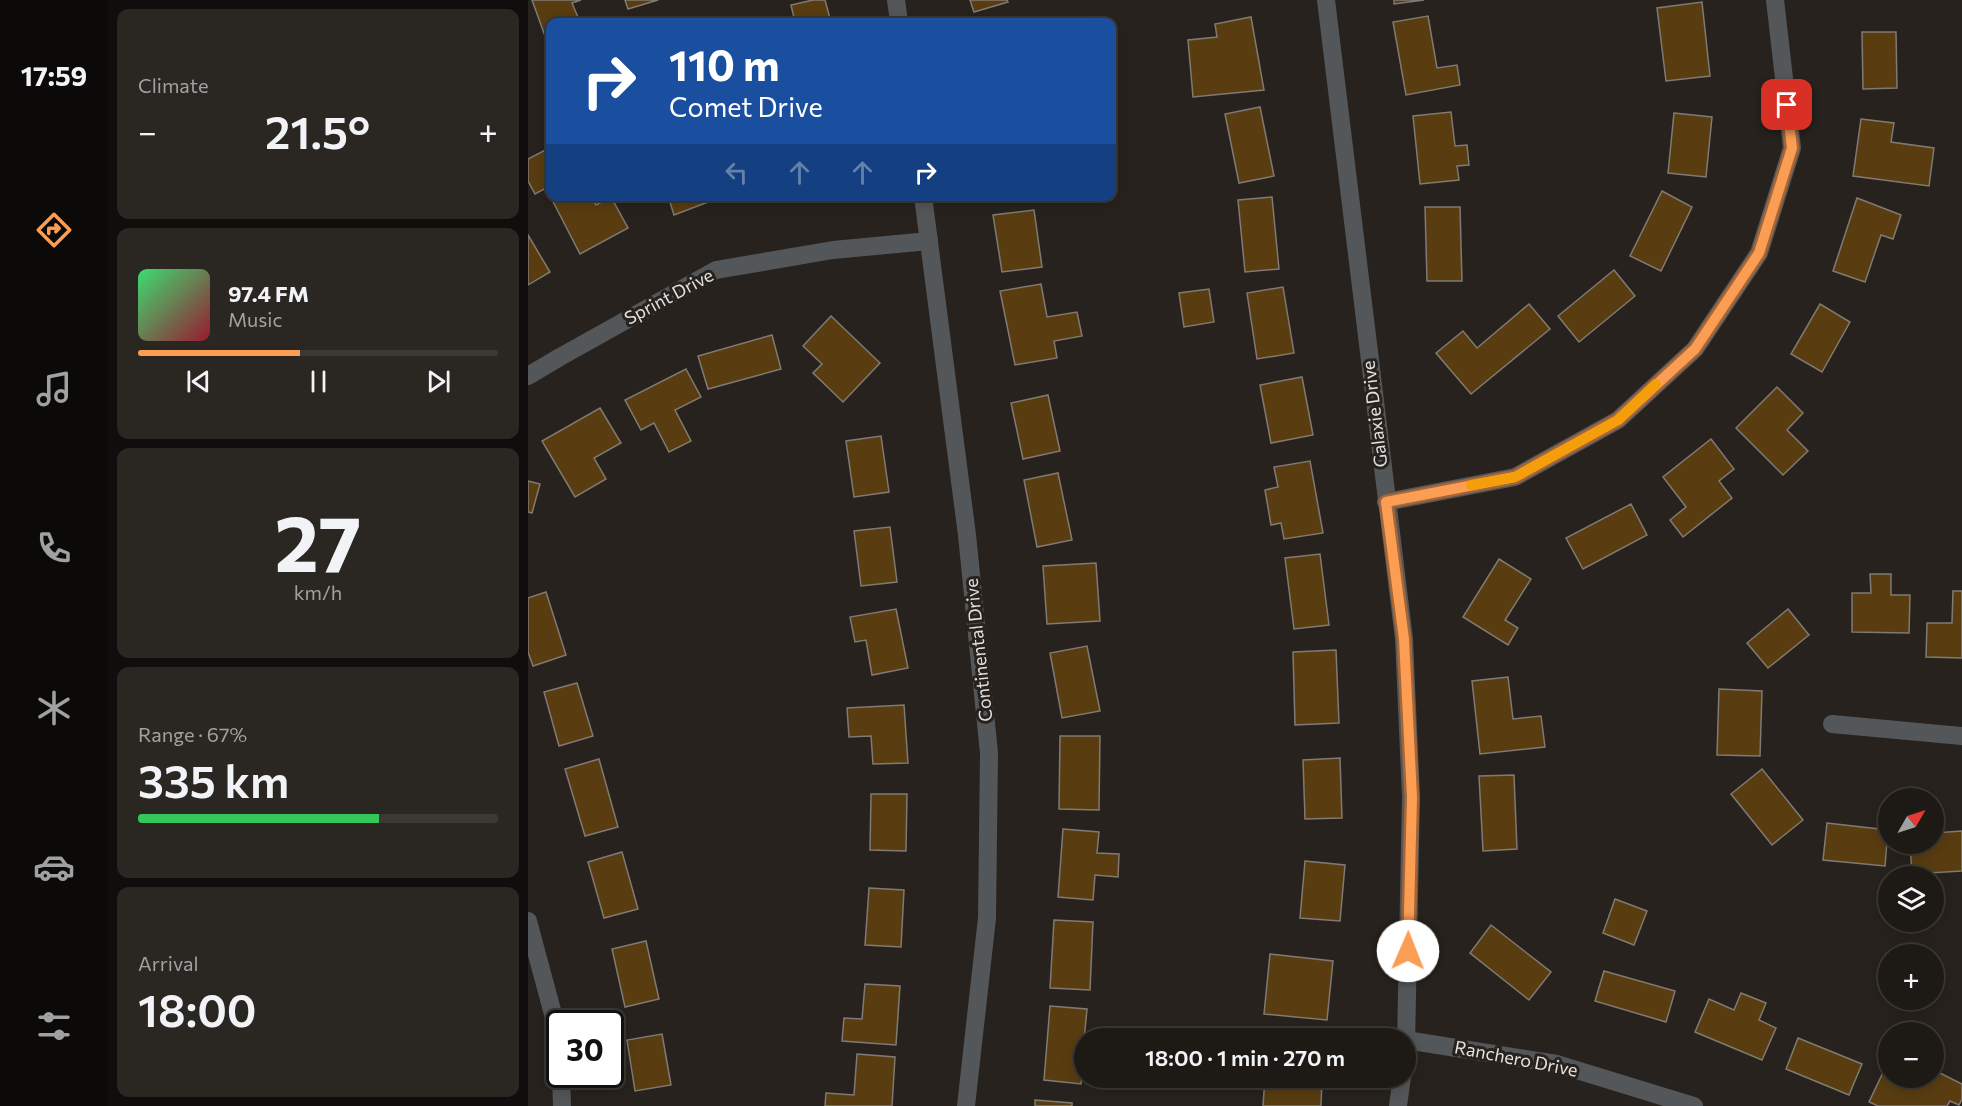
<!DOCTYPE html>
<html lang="en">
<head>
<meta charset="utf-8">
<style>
  body { margin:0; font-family:Commissioner,sans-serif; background:#2a2723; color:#f1f3f6; height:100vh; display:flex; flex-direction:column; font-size:22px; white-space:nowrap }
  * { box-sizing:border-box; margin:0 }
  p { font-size:20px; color:#a0a1a1 }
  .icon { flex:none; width:33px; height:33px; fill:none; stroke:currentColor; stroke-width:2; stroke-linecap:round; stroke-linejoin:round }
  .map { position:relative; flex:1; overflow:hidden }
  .side { display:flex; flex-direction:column; gap:9px; padding:9px; background:#100e0c; width:420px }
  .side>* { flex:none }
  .banner { position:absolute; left:18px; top:18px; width:570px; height:183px; border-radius:12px; box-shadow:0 3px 15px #0003,0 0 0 2px #3b3835; background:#1a4fa0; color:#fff; overflow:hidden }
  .needle { width:39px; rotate:51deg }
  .fabs { position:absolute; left:1350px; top:788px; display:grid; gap:12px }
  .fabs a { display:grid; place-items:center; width:66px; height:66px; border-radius:50%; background:#1d1a16; box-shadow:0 3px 15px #0003,0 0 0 2px #3b3835; font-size:30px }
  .speed { position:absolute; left:18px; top:1010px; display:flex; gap:12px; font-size:30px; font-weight:700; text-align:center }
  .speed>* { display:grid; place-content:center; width:78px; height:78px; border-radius:50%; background:#1d1a16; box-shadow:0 3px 15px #0003,0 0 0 2px #3b3835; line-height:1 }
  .speed .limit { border:3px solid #111; border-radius:9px; background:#fff; color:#111 }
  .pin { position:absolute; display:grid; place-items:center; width:51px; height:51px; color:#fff; margin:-26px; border-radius:12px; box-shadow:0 3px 9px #0006 }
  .me { position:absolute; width:66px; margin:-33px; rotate:1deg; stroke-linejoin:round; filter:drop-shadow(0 0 4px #0008) }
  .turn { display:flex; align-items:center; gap:21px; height:126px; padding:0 24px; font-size:27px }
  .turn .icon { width:78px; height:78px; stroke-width:2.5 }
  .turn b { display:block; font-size:42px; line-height:51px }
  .lanes { display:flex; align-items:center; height:57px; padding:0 24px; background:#0003; justify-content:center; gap:30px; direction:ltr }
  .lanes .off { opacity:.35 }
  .big { font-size:45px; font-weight:600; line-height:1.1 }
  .side .widget { flex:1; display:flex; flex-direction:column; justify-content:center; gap:9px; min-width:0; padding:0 21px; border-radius:12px; background:#2a2723 }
  .side .dial { align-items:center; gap:0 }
  .dial b { font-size:78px; line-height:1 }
  .song { display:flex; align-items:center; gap:18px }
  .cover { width:72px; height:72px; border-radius:9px; background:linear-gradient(135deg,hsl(140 70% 55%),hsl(350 70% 35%)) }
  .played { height:6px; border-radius:3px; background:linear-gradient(90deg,#fc9d54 45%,#3b3835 45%) }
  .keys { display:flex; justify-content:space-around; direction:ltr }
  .heat { display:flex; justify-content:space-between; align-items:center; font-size:33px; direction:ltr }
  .charge { height:9px; border-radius:4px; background:linear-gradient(90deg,#34c759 67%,#3b3835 0) }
  .trip { position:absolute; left:546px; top:1028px; width:342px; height:60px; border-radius:30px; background:#1d1a16; box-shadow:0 3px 15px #0003,0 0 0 2px #3b3835; font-weight:600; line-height:60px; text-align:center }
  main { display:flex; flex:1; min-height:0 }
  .dock { display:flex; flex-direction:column; width:108px; justify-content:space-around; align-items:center; background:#0c0a09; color:#a0a1a1 }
  .dock .icon { width:42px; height:42px }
  .dock .current { color:#fc9d54 }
  .dock b { font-size:27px; color:#f1f3f6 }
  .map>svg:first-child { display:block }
  .building { fill:#593d11; stroke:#807a73; stroke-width:1.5 }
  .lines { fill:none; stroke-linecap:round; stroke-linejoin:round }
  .minor { stroke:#54575a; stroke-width:18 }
  .route-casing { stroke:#a46637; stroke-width:15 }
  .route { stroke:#fc9d54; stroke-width:10 }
  .slow { stroke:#f59e0b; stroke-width:10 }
  .labels { text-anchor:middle; stroke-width:6; stroke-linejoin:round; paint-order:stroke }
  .street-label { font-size:18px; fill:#e5e1de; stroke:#27221d }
</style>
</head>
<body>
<main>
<nav class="dock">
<b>17:59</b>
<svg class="icon current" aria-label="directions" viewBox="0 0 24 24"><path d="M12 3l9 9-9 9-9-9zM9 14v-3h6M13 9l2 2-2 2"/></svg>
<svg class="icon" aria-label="music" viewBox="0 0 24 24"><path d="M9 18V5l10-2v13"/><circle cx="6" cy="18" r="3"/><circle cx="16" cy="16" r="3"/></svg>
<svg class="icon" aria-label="phone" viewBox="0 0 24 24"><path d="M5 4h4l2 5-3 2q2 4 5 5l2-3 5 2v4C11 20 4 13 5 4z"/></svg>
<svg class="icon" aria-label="climate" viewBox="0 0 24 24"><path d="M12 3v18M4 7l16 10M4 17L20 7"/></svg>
<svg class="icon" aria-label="car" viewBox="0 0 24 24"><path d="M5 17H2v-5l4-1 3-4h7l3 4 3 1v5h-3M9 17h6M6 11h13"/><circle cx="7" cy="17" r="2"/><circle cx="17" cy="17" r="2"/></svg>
<svg class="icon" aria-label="filters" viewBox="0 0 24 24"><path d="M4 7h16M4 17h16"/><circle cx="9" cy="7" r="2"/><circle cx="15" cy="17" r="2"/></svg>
</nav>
<section class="side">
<div class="widget"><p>Climate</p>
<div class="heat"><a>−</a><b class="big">21.5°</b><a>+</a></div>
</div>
<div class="widget">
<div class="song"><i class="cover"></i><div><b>97.4 FM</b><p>Music</p></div></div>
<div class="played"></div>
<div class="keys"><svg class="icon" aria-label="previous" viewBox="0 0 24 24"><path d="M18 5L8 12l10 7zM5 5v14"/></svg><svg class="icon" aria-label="pause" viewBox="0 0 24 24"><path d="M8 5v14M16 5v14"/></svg><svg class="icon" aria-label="next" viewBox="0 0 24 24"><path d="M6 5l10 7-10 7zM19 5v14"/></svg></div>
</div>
<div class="widget dial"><b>27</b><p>km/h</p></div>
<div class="widget"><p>Range · 67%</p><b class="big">335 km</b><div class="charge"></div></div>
<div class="widget"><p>Arrival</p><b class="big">18:00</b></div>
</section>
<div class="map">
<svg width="1434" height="1106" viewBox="0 0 1434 1106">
  <rect width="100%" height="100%" fill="#27221d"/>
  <g class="building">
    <polygon points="4,0 53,0 44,3 52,22 22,22 22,34 17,36"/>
    <polygon points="97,0 130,0 100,9"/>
    <polygon points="285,0 297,0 303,22 267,22 263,5"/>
    <polygon points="442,0 479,0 480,2 446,12"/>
    <polygon points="866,0 896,0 866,4"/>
    <polygon points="1174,2 1182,76 1138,81 1129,8"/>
    <polygon points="900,16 909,68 929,65 932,85 878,95 865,22"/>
    <polygon points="723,17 736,90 665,97 660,40 689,37 687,24"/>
    <polygon points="1334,32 1368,32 1369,88 1335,89"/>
    <polygon points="732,107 746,176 711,183 697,114"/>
    <polygon points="923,112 927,146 939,145 941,165 929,166 931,180 892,184 885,116"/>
    <polygon points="1146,113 1184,117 1178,177 1140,173"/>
    <polygon points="1333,119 1366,123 1363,142 1406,148 1401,186 1325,176"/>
    <polygon points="21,148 22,151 22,196 63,196 68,205 83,197 100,228 52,254 18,188 7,194 0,181 0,159"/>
    <polygon points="1134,191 1164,207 1133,271 1102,256"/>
    <polygon points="140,196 196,196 146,215"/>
    <polygon points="744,197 751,269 717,272 710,200"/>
    <polygon points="1329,198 1373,215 1365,239 1353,235 1337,282 1305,271"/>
    <polygon points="897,207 932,207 934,281 899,281"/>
    <polygon points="506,210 514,267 474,272 465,215"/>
    <polygon points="0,235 22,272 0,285"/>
    <polygon points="1086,270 1107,296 1051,342 1030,316"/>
    <polygon points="513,284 519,317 549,312 554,336 526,341 529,358 487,365 472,291"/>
    <polygon points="755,287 766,353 729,359 719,293"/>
    <polygon points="681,289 686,322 656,327 651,293"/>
    <polygon points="1001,304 1022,329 943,394 908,353 935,331 949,348"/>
    <polygon points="1292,304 1322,322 1294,372 1263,354"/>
    <polygon points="303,316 352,363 315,402 285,373 294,364 275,346"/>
    <polygon points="244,335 253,369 180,389 170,356"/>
    <polygon points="158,369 173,397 147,410 163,441 141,452 126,423 113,430 97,400"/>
    <polygon points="774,377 785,435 743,443 732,385"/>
    <polygon points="1249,387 1275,413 1259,430 1280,451 1255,475 1208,428"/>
    <polygon points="520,395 532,451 495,459 483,403"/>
    <polygon points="72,408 93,443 66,458 78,479 47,497 14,441"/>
    <polygon points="353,436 361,492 326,497 318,441"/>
    <polygon points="1183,439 1206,469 1191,481 1204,498 1155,537 1142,520 1158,507 1135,477"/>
    <polygon points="782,461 795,533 756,539 753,523 743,525 737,490 750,487 746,467"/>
    <polygon points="530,473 544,540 509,547 496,480"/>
    <polygon points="0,481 12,484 4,513 0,512"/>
    <polygon points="1103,504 1119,535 1055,569 1038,538"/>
    <polygon points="362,527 369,582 333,586 326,531"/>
    <polygon points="792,554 801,625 766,629 757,558"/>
    <polygon points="971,559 1003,579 977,620 990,628 980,645 935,617"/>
    <polygon points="568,563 572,621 519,624 515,566"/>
    <polygon points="1342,574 1363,574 1363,595 1382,595 1381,633 1324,632 1324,593 1343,593"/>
    <polygon points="1425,591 1434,591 1434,658 1398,657 1399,623 1424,623"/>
    <polygon points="18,592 38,655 5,666 0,652 0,598"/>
    <polygon points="368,609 380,668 344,675 338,640 327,642 322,617"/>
    <polygon points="1260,609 1281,635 1240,668 1219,643"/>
    <polygon points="559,646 572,711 534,718 522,653"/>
    <polygon points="808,650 811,723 767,725 765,652"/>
    <polygon points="980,677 985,719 1013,716 1017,747 952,754 944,681"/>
    <polygon points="49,683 65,736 31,746 16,692"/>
    <polygon points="1191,689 1234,691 1232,756 1189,755"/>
    <polygon points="376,705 380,763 345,764 343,736 321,737 319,708"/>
    <polygon points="532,736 572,736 571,810 531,809"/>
    <polygon points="812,758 814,818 777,819 775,760"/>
    <polygon points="71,759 90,827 57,836 37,769"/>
    <polygon points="1234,769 1275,820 1244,845 1203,794"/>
    <polygon points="986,775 989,849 955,851 951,776"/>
    <polygon points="343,794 379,794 378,851 342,850"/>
    <polygon points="1299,823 1360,830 1357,866 1295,860"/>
    <polygon points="535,829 571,832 569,853 591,854 590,877 567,875 565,900 530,897"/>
    <polygon points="1434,831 1434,871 1384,874 1382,843 1406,843 1406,833"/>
    <polygon points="94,852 110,909 76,918 60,862"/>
    <polygon points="777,861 817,865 812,921 772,918"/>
    <polygon points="341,888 376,890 373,947 337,945"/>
    <polygon points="1087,899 1119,911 1106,945 1075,933"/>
    <polygon points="526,920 565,922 562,990 522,988"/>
    <polygon points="963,925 1023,972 1001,1000 942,953"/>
    <polygon points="118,941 131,999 97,1007 84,949"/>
    <polygon points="742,954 805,961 799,1020 736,1014"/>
    <polygon points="1076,971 1147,991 1138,1022 1067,1001"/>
    <polygon points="337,984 372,986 368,1045 314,1041 316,1018 334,1019"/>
    <polygon points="1213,993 1238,1003 1231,1020 1248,1028 1234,1060 1167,1032 1181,999 1206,1010"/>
    <polygon points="522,1006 559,1009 556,1040 556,1065 555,1065 553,1084 516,1080"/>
    <polygon points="134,1034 143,1085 107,1091 99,1040"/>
    <polygon points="1270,1038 1334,1064 1321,1095 1258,1069"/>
    <polygon points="329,1054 367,1057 364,1106 297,1106 298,1093 326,1095"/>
    <polygon points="1360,1062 1360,1077 1406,1077 1406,1070 1434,1084 1434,1099 1431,1105 1422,1101 1419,1106 1350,1106 1341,1102"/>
    <polygon points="737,1077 794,1077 793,1106 735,1106"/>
    <polygon points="507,1100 544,1103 544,1106 507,1106"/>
  </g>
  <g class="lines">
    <g class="minor">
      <polyline points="368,0 371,22"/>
      <polyline points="798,0 876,639 883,797 878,1045"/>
      <polyline points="395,196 439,535 461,753 459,918 438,1106"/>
      <polyline points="0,376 32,357 188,270 305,250 401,241"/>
      <polyline points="858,502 987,477 1090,420 1167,349 1231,253 1264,148 1247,0"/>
      <polyline points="1304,724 1434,736"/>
      <polyline points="0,921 32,1040"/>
      <polyline points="878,1040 1029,1064 1166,1106"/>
      <polyline points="33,1074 34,1106"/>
      <polyline points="870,1106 874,1077"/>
    </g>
  </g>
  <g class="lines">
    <g class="route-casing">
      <polyline id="route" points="880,951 884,797 876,639 858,502 987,477 1090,420 1167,349 1231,253 1264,148 1259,105"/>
    </g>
    <use href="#route" class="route"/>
    <polyline class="slow" points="943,485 987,477 1090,420 1128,384"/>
  </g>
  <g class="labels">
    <g class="street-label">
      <text transform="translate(141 297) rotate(-28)" y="6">Sprint Drive</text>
      <text transform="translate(847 414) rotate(-97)" y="6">Galaxie Drive</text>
      <text transform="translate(451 650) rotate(-96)" y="6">Continental Drive</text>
      <text transform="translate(988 1059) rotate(11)" y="6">Ranchero Drive</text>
    </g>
  </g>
</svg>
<div class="fabs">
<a><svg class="needle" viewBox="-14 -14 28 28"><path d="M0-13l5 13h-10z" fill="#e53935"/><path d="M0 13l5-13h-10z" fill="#a0a1a1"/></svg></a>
<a><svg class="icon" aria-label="layers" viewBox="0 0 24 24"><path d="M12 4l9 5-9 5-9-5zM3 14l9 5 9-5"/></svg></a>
<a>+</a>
<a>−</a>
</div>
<div class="speed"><div class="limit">30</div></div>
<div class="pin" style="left:1259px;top:105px;background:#d93025"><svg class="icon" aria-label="arrive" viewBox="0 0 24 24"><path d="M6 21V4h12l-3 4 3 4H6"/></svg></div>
<svg class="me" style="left:880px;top:951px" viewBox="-20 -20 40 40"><circle r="19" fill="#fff"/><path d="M0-13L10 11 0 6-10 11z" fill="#fc9d54"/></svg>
<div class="trip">18:00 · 1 min · 270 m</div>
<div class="banner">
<div class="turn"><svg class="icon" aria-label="right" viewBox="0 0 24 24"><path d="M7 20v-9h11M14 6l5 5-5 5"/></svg><div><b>110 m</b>Comet Drive</div></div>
<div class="lanes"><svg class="icon off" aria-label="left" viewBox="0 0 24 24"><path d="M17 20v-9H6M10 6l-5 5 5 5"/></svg><svg class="icon off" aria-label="ahead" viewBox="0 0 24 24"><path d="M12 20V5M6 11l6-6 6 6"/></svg><svg class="icon off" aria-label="ahead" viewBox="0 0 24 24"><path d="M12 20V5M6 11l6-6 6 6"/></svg><svg class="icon" aria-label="right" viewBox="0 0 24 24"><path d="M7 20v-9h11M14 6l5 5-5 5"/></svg></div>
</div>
</div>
</main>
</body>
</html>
